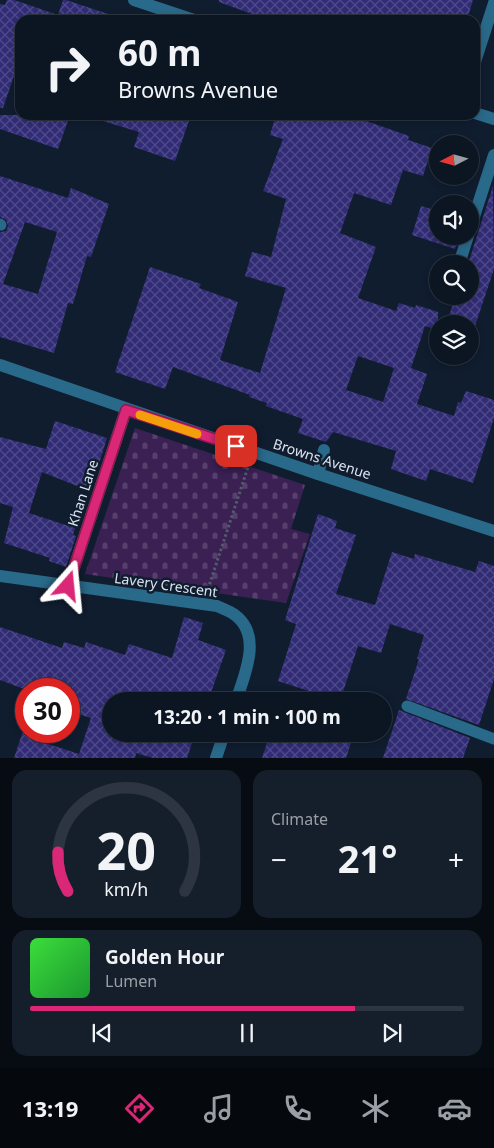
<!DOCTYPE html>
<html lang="en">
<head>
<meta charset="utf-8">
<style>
  body { margin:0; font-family:"Noto Sans",sans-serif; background:#151f2b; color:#f1f3f6; height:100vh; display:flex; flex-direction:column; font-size:19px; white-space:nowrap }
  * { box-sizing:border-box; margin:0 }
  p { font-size:16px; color:#9a9fa6 }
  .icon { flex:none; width:28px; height:28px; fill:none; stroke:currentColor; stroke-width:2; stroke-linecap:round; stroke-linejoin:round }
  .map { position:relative; height:758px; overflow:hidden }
  .panel { display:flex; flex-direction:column; gap:12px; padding:12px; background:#070c13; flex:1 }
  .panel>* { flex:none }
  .guide { position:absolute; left:15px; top:15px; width:465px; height:105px; border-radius:15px; box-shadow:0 2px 8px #0003,0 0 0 1px #2c3541; background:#0c1623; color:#f1f3f6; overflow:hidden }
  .needle { width:32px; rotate:264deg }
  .controls { position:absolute; left:429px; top:135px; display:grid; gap:10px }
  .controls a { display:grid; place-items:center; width:50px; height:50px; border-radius:50%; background:#0c1623; box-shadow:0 2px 8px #0003,0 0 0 1px #2c3541; font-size:25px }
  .speed { position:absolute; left:15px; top:678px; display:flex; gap:10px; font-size:25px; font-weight:700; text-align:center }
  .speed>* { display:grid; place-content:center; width:65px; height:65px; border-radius:50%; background:#0c1623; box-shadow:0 2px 8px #0003,0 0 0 1px #2c3541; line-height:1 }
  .speed .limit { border:8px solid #d22; background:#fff; color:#111 }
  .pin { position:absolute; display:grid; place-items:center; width:42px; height:42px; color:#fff; margin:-21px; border-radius:10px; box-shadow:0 2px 8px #0006 }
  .me { position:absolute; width:55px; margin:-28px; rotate:18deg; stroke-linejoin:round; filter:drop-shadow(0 0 4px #0008) }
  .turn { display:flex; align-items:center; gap:18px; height:105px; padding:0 20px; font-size:22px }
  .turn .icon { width:65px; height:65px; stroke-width:2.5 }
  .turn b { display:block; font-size:35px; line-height:42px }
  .big { font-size:38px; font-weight:700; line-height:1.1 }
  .panel .card { flex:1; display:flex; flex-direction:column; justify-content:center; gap:8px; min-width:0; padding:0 18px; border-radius:15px; background:#151f2b }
  .panel .dial { align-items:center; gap:0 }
  .dial svg { height:130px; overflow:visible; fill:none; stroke:#2c3541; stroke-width:7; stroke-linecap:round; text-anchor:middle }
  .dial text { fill:#f1f3f6; stroke:none }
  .song { display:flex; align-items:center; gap:15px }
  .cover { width:60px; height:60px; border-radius:8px; background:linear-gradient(135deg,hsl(120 70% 55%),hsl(130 70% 35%)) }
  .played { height:5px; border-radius:2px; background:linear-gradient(90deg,#db2777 75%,#2c3541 75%) }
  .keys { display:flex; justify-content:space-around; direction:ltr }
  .heat { display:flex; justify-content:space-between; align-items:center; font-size:28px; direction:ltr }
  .panel .tiles { flex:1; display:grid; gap:12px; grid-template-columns:1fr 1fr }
  .card:last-child { grid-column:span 2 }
  .trip { position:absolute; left:102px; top:692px; width:290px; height:50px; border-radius:25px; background:#0c1623; box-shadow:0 2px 8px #0003,0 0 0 1px #2c3541; font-weight:700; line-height:50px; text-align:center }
  .dock { display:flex; height:80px; justify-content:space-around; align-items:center; background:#05090e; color:#9a9fa6 }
  .dock .icon { width:35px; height:35px }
  .dock .current { color:#db2777 }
  .dock b { font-size:22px; color:#f1f3f6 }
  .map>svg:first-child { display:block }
  .cemetery { fill:url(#cemetery-stones) }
  .building { fill:url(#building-cross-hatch); fill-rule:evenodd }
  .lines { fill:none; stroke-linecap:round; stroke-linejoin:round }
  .path { stroke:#515c6d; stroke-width:3; stroke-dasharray:2.5 2.5; stroke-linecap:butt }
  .service { stroke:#296989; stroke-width:11 }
  .minor { stroke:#296989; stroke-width:12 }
  .route-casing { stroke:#8e194d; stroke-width:12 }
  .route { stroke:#db2777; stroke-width:9 }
  .slow { stroke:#f59e0b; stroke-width:9 }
  .labels { text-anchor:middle; stroke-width:5; stroke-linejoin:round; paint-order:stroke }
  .street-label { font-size:14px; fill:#dbe4f1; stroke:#101d2f }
</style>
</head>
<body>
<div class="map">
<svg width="494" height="758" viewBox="0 0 494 758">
  <defs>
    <pattern id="cemetery-stones" width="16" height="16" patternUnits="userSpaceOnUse" patternTransform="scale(1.25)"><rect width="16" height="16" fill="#3b2054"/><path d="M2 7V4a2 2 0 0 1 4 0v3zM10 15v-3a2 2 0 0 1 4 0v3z" fill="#57406d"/></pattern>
    <pattern id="building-cross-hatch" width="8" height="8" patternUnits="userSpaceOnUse" patternTransform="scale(1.25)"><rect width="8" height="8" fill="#322c76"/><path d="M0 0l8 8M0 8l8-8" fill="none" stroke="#4f4a8a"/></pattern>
  </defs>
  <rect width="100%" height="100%" fill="#101d2f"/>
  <polygon class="cemetery" points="135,428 305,485 291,529 310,534 286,603 85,574"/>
  <g class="building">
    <polygon points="7,0 14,0 58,15 63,0 66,0 117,17 116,20 20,20 20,58 3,108 0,108 0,4 5,5"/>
    <polygon points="219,0 473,0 467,20 268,20 219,2"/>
    <polygon points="0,115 70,115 58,149 0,129"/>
    <polygon points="96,115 191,115 175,161 134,147 139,132 96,119"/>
    <path d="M276,115h73l60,21 -1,4 24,8 -9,28 -20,-6 -12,35 -37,-12 -14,40 36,14 -18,51 38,13 3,-8 16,5 1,-3 22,7v18l-13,-4 -14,42 16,6 -10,30 37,12 4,-14 3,1 5,-12 28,9v18l-21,65 -43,-14 -4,12 -35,-12 5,-18 -63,-19 -7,10 -28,-9 5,-14 -37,-13 1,-3 -18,-6 1,-2 -77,-28 -8,22 -50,-17 35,-105 51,17 -2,4 39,14 -18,58 40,13 26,-85 -41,-12 7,-24 19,5 15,-58 -23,-8 20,-52 -13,-4zM358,356l36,12 -11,34 -37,-12z"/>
    <path d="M0,176l68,22 3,-10 38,16 -18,53 -4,-1 -14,48 -5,-1 -14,50 -54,-16v-105l6,-1 2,-5 -2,-6 -6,-3zM25,222l32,10 -19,62 -35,-10z"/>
    <polygon points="493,186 494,269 473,332 470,331 470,324 446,324 456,296 470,296 470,264 468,264"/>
    <polygon points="421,206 438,211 438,236 459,236 455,249 412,235"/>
    <polygon points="55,421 107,438 98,467 95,466 87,490 42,472 29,513 75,528 73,535 76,536 66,567 49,561 50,558 4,543 13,507 0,503 0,437 46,449"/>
    <polygon points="318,514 337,521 335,528 356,535 336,594 375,605 392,552 414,559 415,554 475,572 479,561 494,566 494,679 479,725 406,699 419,659 417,659 424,635 390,624 381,653 358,646 340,701 316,701 318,694 278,681 296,624 285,620"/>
    <polygon points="184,617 203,623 198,640 226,650 208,701 111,701 111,734 195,734 187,758 153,758 136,753 135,758 14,758 23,731 48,731 45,743 79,754 91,718 69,711 69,689 24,689 0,680 0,627 62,648 64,642 84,648 86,642 125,655 129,644 172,658"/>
    <polygon points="399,710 470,738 463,758 383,758"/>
    <polygon points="270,734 354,734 346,758 262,758"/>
  </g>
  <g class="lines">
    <polyline class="path" points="208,589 248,467"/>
    <g class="service">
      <polyline points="0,224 1,225"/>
      <polyline points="407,706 494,739"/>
    </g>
    <g class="minor">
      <polyline points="134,0 194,20"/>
      <polyline points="475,62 494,3"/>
      <polyline points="475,113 494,119"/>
      <polyline points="470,229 494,155"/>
      <polyline points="459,264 468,236"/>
      <polyline points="448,298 448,296"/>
      <polyline points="0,365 318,474 494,531"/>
      <polyline points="318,474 324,450"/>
      <path d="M0,576l217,30c6,3 13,5 18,9 28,21 9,61 1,86"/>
      <polyline points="68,586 126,410"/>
      <polyline points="216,758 224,734"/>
    </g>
  </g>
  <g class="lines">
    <g class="route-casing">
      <polyline id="route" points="68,586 126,410 236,446"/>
    </g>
    <use href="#route" class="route"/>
    <polyline class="slow" points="140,415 197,434"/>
  </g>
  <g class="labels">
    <g class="street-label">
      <text transform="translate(322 459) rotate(18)" y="5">Browns Avenue</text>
      <text transform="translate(83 493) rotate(-72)" y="5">Khan Lane</text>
      <text transform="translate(166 585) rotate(8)" y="5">Lavery Crescent</text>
    </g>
  </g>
</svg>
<div class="controls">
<a><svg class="needle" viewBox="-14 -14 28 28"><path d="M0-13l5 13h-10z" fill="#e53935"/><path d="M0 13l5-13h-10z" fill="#9a9fa6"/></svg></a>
<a><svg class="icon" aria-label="sound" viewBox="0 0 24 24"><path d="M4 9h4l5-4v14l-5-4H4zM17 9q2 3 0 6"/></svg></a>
<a><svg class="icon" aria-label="search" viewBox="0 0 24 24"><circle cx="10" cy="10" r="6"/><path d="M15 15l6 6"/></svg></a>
<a><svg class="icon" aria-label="layers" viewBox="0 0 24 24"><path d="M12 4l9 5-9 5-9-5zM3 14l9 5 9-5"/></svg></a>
</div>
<div class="speed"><div class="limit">30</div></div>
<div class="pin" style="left:236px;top:446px;background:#d93025"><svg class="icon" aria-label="arrive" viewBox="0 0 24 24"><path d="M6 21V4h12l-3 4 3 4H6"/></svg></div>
<svg class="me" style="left:68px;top:586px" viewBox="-20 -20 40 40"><path d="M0-17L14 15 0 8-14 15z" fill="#db2777" stroke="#fff" stroke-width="4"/></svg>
<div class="trip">13:20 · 1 min · 100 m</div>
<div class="guide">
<div class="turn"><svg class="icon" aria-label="right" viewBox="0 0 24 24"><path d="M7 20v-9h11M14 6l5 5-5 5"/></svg><div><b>60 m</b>Browns Avenue</div></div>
</div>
</div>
<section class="panel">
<div class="tiles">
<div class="card dial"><svg viewBox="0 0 100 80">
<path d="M14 69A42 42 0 1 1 86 69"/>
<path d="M14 69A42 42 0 0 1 8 45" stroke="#db2777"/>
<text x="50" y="56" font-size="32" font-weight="700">20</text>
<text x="50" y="72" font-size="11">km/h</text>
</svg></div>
<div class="card"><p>Climate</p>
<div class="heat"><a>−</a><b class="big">21°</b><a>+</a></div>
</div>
<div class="card">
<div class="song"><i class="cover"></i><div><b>Golden Hour</b><p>Lumen</p></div></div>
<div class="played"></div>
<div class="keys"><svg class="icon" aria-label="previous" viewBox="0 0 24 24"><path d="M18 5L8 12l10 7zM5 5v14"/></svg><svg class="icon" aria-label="pause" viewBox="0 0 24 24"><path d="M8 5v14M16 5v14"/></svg><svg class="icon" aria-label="next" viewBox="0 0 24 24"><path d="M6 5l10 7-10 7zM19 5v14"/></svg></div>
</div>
</div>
</section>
<nav class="dock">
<b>13:19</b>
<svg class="icon current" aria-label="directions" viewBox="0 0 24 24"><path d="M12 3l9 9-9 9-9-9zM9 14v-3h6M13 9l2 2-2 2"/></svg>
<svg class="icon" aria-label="music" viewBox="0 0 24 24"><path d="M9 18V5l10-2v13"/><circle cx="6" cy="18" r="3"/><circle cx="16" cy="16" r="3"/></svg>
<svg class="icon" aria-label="phone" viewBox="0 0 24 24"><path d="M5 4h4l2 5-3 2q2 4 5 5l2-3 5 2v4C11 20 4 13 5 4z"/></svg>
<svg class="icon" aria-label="climate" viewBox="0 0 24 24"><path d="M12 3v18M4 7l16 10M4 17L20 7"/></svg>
<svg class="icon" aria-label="car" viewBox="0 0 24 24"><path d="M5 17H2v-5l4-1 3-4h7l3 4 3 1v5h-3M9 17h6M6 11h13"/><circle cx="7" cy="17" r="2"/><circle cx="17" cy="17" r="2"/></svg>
</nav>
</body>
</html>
